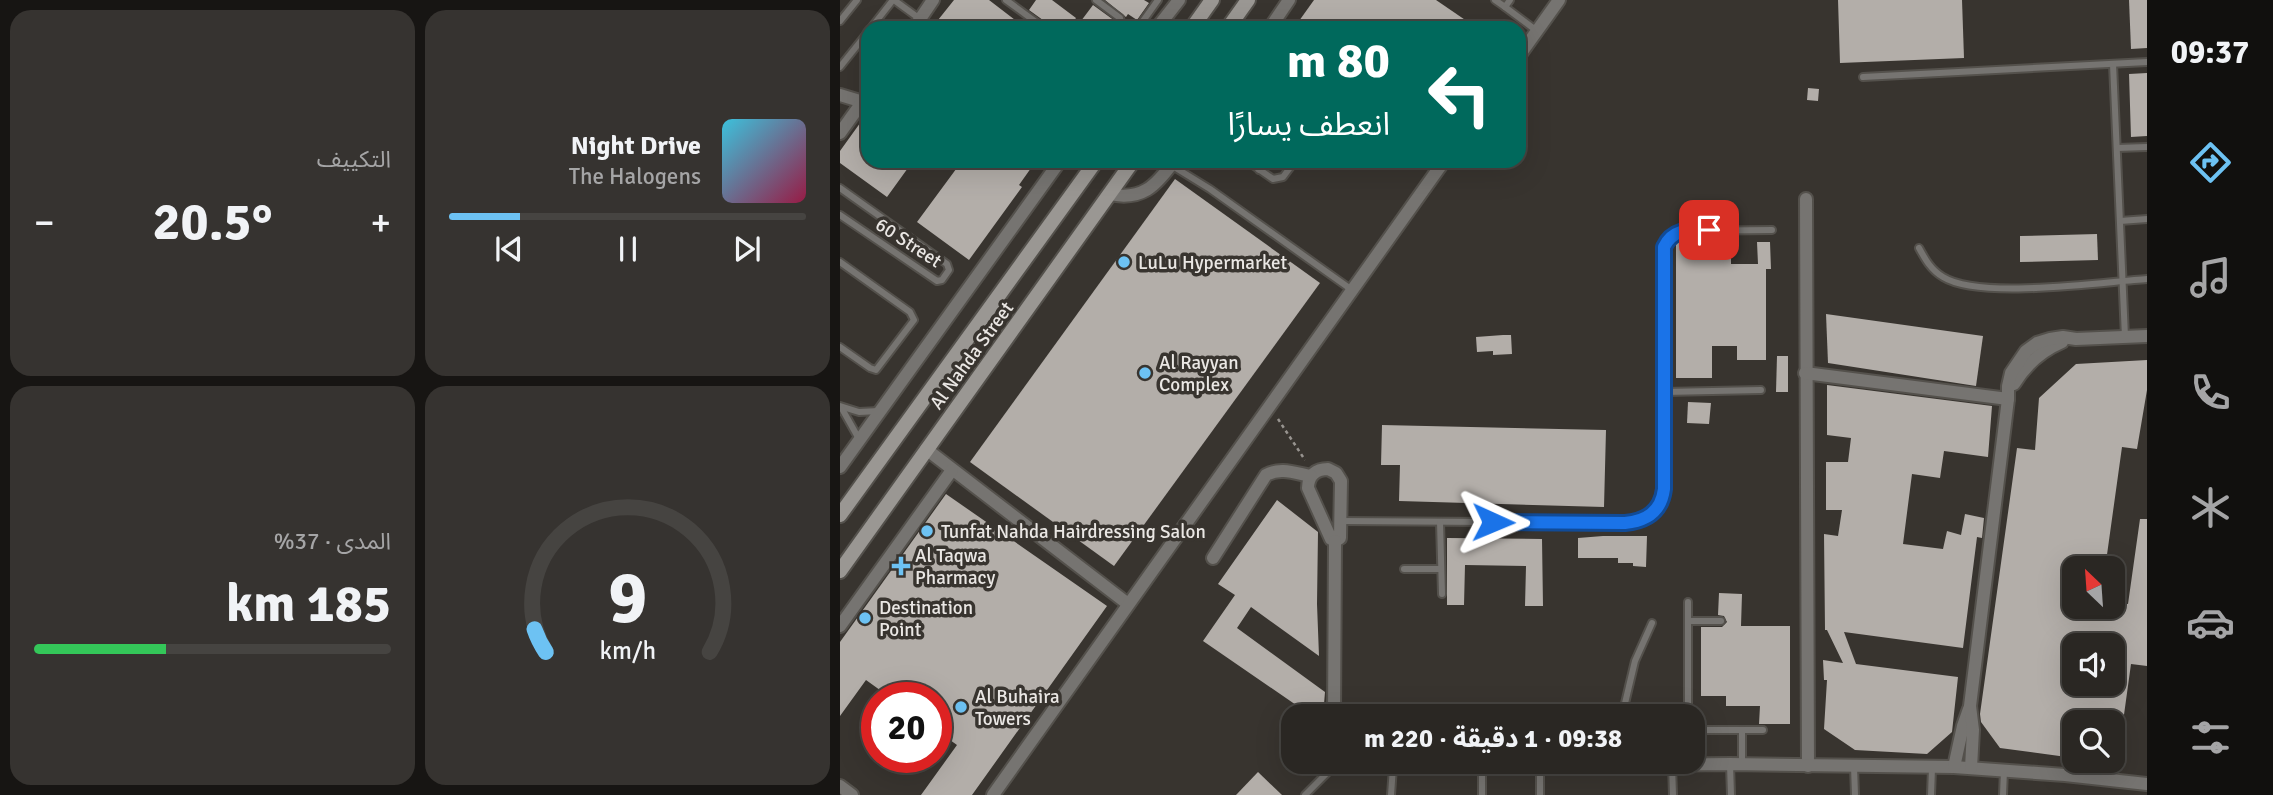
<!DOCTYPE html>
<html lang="ar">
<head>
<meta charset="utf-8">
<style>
  body { margin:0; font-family:Signika,"Noto Sans Arabic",sans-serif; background:#363330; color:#f1f3f6; direction:rtl; height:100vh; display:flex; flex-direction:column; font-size:26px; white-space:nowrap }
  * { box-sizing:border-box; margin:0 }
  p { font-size:23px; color:#a5a5a6 }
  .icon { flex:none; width:38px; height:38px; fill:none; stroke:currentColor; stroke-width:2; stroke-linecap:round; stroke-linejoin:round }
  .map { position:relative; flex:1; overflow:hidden; direction:ltr }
  .panel { display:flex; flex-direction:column; gap:10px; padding:10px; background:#171513; width:840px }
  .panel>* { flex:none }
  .banner { position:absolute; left:21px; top:21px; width:665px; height:147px; border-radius:21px; box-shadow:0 7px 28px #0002,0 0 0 2px #464441; direction:rtl; background:#00695c; color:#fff; overflow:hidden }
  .needle { width:46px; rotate:335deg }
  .buttons { position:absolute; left:1222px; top:556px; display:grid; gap:14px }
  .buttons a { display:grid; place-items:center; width:63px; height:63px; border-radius:14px; background:#2a2723; box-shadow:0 7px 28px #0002,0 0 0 2px #464441; font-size:35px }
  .speed { position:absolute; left:21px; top:682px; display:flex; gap:14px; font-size:35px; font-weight:700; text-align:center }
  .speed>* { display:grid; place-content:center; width:91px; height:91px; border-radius:50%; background:#2a2723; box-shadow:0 7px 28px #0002,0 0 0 2px #464441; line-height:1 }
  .speed .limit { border:10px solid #d22; background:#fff; color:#111 }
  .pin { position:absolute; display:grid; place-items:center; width:60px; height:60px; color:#fff; margin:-30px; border-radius:14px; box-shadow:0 4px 10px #0006 }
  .me { position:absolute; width:77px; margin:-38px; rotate:91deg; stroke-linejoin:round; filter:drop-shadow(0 0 5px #0008) }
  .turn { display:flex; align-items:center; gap:24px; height:147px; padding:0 21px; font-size:32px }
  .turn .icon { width:91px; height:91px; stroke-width:2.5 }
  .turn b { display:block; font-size:49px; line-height:60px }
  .big { font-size:52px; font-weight:700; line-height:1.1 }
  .panel .tile { flex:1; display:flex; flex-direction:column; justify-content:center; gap:10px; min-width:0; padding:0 24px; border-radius:21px; background:#363330 }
  .panel .dial { align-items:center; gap:0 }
  .dial svg { height:182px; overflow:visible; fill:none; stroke:#464441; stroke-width:7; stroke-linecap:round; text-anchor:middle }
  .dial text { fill:#f1f3f6; stroke:none }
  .song { display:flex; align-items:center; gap:21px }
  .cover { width:84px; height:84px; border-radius:10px; background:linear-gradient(135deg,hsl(190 70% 55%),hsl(340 70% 35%)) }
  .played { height:7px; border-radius:4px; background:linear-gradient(90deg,#6dc2f3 20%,#464441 20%) }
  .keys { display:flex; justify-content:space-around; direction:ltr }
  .heat { display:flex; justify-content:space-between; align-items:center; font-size:38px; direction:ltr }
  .charge { height:10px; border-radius:5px; background:linear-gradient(90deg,#34c759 37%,#464441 0) }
  .panel .tiles { flex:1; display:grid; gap:10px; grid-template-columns:repeat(2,1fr) }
  .trip { position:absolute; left:441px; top:704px; width:424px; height:70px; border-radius:21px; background:#2a2723; box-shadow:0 7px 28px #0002,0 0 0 2px #464441; font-weight:700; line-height:70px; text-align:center; direction:rtl }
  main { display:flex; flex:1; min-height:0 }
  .tabs { display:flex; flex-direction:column; width:126px; justify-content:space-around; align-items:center; background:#11100e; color:#a5a5a6 }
  .tabs .icon { width:49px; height:49px }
  .tabs .active { color:#6dc2f3 }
  .tabs b { font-size:32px; color:#f1f3f6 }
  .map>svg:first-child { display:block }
  .building { fill:#b3aea9; fill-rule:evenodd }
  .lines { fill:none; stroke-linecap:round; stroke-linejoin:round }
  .lane-casing { stroke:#54514c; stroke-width:10 }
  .street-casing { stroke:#54514c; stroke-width:16 }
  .secondary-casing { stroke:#54514c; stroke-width:18 }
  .path { stroke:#989490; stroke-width:2.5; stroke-dasharray:3.5 3.5; stroke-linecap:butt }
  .lane { stroke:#767471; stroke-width:6 }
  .street { stroke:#767471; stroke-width:12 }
  .secondary { stroke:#9a9793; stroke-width:14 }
  .route-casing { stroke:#114b97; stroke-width:18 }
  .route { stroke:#1a73e8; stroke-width:12 }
  .poi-dot { fill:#6dc2f3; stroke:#38342f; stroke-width:2.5 }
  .labels { text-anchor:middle; stroke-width:7; stroke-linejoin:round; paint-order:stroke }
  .street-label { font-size:19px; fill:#eae7e4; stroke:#38342f }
  .poi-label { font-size:19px; fill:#eae7e4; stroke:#38342f; text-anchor:start }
</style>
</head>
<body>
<main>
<nav class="tabs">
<b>09:37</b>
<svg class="icon active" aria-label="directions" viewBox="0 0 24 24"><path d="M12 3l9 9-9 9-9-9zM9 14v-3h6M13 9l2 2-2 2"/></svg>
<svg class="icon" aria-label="music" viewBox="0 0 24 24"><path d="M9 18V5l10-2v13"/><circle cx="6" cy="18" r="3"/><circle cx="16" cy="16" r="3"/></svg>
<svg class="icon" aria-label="phone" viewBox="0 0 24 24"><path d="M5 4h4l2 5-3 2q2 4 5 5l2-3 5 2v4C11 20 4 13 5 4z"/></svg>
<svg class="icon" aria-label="climate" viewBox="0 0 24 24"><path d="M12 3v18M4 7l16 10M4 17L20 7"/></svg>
<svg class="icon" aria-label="car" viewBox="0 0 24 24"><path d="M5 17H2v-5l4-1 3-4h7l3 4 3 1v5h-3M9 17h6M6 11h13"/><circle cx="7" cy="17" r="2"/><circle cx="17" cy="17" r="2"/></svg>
<svg class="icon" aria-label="filters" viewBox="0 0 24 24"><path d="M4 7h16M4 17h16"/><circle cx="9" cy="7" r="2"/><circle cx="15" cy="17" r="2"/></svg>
</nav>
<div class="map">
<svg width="1307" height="795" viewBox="0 0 1307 795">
  <rect width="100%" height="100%" fill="#38342f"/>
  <g class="building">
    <polygon points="114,0 149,0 179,23 182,19 194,28 108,28 98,20"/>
    <polygon points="196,0 212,0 236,18 229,28 210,28 207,23 189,10"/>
    <polygon points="265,0 304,0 309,3 297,20 288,14 286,17"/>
    <polygon points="474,0 596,0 637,28 454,28"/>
    <polygon points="998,0 1122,0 1124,58 1000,63"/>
    <polygon points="1289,0 1307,0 1307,48 1291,49"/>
    <polygon points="253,5 275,21 276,28 251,28 241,21"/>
    <polygon points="1307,73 1307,136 1291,137 1289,74"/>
    <polygon points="968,88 979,89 978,101 967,100"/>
    <polygon points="28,112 28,161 73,161 47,197 0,163 0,151"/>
    <polygon points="122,161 196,161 179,185 182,187 129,260 77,222"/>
    <polygon points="335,179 480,283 274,566 130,462"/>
    <polygon points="1257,234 1258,260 1180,262 1180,236"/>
    <polygon points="839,238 891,238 891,264 918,264 917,242 930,242 931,269 926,269 926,360 897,360 897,346 872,346 872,378 836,378 836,240"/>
    <polygon points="986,314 1143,336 1136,386 988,363"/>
    <polygon points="663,335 671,335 672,354 653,355 653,351 637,352 636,337"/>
    <polygon points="937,356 948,356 948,392 936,392"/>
    <path d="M1307,360v30l-10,59 -15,-2 -17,122h-31v38h40l1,-5 13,2 12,-85h7v147l-16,-2 -12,87h-7v-28h-38v35l-74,-10 -19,-26 -1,-8 37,-266 18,2 4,-52 37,-34zM1234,646h38v38h-38z"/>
    <polygon points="987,385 1152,406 1148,457 1104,451 1100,478 1072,474 1063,544 1103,549 1107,531 1121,535 1125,514 1144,518 1142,538 1137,537 1123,648 1004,632 1016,664 1118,677 1112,732 1087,754 1015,750 984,729 987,680 984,680 983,660 1003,663 987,630 985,630 984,534 998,536 1002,510 986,510 986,462 1008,462 1011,438 987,435"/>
    <polygon points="848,402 871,403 869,424 847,423"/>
    <polygon points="542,425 766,430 764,507 559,501 560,465 541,465"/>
    <polygon points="106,494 267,606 132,795 81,795 117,745 96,730 96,698 51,698 26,680 0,716 0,642"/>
    <polygon points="437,500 478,532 477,604 479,656 411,607 397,628 485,692 483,716 472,716 363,641 395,595 378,584"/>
    <polygon points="763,536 807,536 806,567 793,566 793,563 778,563 778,558 738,558 738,538"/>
    <polygon points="607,538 702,539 703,606 685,606 686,566 625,565 624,605 607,605"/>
    <polygon points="879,593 902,594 901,626 950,626 950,724 919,724 920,706 886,706 886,696 861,696 861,627 882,627 887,622 884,616 878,615"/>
    <polygon points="418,772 442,795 396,795"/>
  </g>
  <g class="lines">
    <g class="lane-casing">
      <g id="lane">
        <polyline points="54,0 80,19"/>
        <polyline points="166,0 204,28"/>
        <polyline points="256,0 280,18 282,28"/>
        <polyline points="655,0 665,7 670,0"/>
        <polyline points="665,7 697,31"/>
        <polyline points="0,21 17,0"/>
        <polyline points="31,28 53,0"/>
        <polyline points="298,28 318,0"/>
        <polyline points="1273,64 1285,337"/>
        <polyline points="0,67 28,32"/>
        <polyline points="1023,77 1307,62"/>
        <polyline points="1277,148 1307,147"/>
        <polyline points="407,161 433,179 443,177 455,161"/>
        <polyline points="331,165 370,189 512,290"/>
        <polyline points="419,170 426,161"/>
        <polyline points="0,188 107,264 109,270 102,280 97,281 0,215"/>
        <polyline points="1280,221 1307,219"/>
        <path d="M1079,248c6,11 12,22 24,29 37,23 158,5 204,2"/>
        <polyline points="0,262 70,312 74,320 36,370 30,368 0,347"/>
        <polyline points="824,392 921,390"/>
        <polyline points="0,406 19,412 39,411"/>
        <polyline points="1,407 19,439"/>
        <path d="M500,521l284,2c22,-2 37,-12 40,-34v-232c0,-14 5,-22 18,-26l90,-1"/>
        <polyline points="600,522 602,594"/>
        <polyline points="564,569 601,569"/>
        <polyline points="848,621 881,621"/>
        <polyline points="782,716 795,661 812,623"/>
        <polyline points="848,716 848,602"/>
        <polyline points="852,730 923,730"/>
        <polyline points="890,764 891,795"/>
        <polyline points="700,765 700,795"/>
        <polyline points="832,765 833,795"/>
        <polyline points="902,765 902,730"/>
        <polyline points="642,766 642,795"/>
        <polyline points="1014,766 1015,795"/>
        <polyline points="465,795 499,761"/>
        <polyline points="551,795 553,767"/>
        <polyline points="1091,795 1092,768"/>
        <polyline points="1163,795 1164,770"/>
      </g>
    </g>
    <g class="street-casing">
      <g id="street">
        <polyline points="74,28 93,0"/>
        <polyline points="317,28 339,0"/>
        <polyline points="430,28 449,0"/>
        <polyline points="679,56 719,0"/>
        <polyline points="0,95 23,102"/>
        <polyline points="0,133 28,94"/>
        <path d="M269,194c33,7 47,-8 65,-33"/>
        <polyline points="966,199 968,766"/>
        <polyline points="965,373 1168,399"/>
        <path d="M1174,384c12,-20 27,-33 48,-42"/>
        <polyline points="86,449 288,604"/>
        <polyline points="0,467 220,161"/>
        <path d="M488,469l8,4 5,8 -1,57 -5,3 -4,-2 -23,-51c0,-13 8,-19 20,-19z"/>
        <path d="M373,558l53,-83c14,-8 29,-2 45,1"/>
        <polyline points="0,626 112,470"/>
        <polyline points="494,716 495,541"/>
        <polyline points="519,761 540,768 890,764 1114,767 1225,775 1307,784"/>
        <polyline points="1114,767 1123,726 1129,709"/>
        <polyline points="1131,768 1133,730 1130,706 1168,399 1168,386 1171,373 1186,351 1197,343 1210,339 1223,337 1236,339 1307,336"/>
        <polyline points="0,786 12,795"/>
        <polyline points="153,795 604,161"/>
      </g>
    </g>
    <g class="secondary-casing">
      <g id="secondary">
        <polyline points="352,28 372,0"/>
        <polyline points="388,28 408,0"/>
        <polyline points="0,515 256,161"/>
        <polyline points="0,571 293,161"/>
      </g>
    </g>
    <polyline class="path" points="438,419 465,460"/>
    <use href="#lane" class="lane"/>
    <use href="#street" class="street"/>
    <use href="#secondary" class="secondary"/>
  </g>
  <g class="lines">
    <g class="route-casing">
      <path id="route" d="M653,522l132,1c21,-2 36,-11 39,-34v-242c9,-19 26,-17 45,-17"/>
    </g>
    <use href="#route" class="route"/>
  </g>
  <g class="poi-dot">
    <circle cx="284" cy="262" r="7"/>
    <circle cx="305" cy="373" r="7"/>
    <circle cx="87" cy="531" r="7"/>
    <path d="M57.5 555.5h7v7h7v7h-7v7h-7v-7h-7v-7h7z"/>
    <circle cx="25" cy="618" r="7"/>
    <circle cx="121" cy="707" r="7"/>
  </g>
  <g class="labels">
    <g class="street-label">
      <text transform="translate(69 242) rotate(33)" y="7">60 Street</text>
      <text transform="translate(131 355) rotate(-54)" y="7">Al Nahda Street</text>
    </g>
    <g class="poi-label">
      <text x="298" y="269">LuLu Hypermarket</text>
      <text x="319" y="369">Al Rayyan<tspan x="319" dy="22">Complex</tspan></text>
      <text x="101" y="538">Tunfat Nahda Hairdressing Salon</text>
      <text x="75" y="562">Al Taqwa<tspan x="75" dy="22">Pharmacy</tspan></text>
      <text x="39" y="614">Destination<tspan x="39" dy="22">Point</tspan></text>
      <text x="135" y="703">Al Buhaira<tspan x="135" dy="22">Towers</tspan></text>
    </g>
  </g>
</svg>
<div class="buttons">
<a><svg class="needle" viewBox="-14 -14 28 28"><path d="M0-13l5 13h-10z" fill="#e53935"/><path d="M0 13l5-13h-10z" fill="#a5a5a6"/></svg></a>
<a><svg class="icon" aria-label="sound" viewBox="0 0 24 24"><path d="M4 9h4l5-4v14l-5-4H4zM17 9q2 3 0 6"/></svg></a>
<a><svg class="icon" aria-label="search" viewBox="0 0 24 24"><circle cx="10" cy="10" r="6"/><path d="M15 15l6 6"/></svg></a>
</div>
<div class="speed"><div class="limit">20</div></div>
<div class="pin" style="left:869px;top:230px;background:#d93025"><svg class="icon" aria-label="arrive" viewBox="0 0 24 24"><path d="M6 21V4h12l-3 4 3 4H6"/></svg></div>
<svg class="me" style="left:653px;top:522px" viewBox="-20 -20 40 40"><path d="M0-17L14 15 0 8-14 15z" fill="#1a73e8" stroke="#fff" stroke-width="4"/></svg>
<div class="trip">09:38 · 1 دقيقة · 220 m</div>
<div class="banner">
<div class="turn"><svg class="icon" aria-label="left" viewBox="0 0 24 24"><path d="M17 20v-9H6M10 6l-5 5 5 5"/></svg><div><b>80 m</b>انعطف يسارًا</div></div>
</div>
</div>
<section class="panel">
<div class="tiles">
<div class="tile">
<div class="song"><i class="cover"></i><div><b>Night Drive</b><p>The Halogens</p></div></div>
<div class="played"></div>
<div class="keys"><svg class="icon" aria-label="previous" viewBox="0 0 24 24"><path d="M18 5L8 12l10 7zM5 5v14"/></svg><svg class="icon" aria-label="pause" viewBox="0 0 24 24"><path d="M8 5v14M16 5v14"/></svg><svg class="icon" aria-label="next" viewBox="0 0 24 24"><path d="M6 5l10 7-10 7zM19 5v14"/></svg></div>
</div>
<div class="tile"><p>التكييف</p>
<div class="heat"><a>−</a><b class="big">20.5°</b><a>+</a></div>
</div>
<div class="tile dial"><svg viewBox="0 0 100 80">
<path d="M14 69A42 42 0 1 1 86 69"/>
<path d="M14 69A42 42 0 0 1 9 59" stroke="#6dc2f3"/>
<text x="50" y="56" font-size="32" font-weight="700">9</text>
<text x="50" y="72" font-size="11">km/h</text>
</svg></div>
<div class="tile"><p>المدى · 37%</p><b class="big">185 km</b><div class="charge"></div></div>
</div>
</section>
</main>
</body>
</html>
